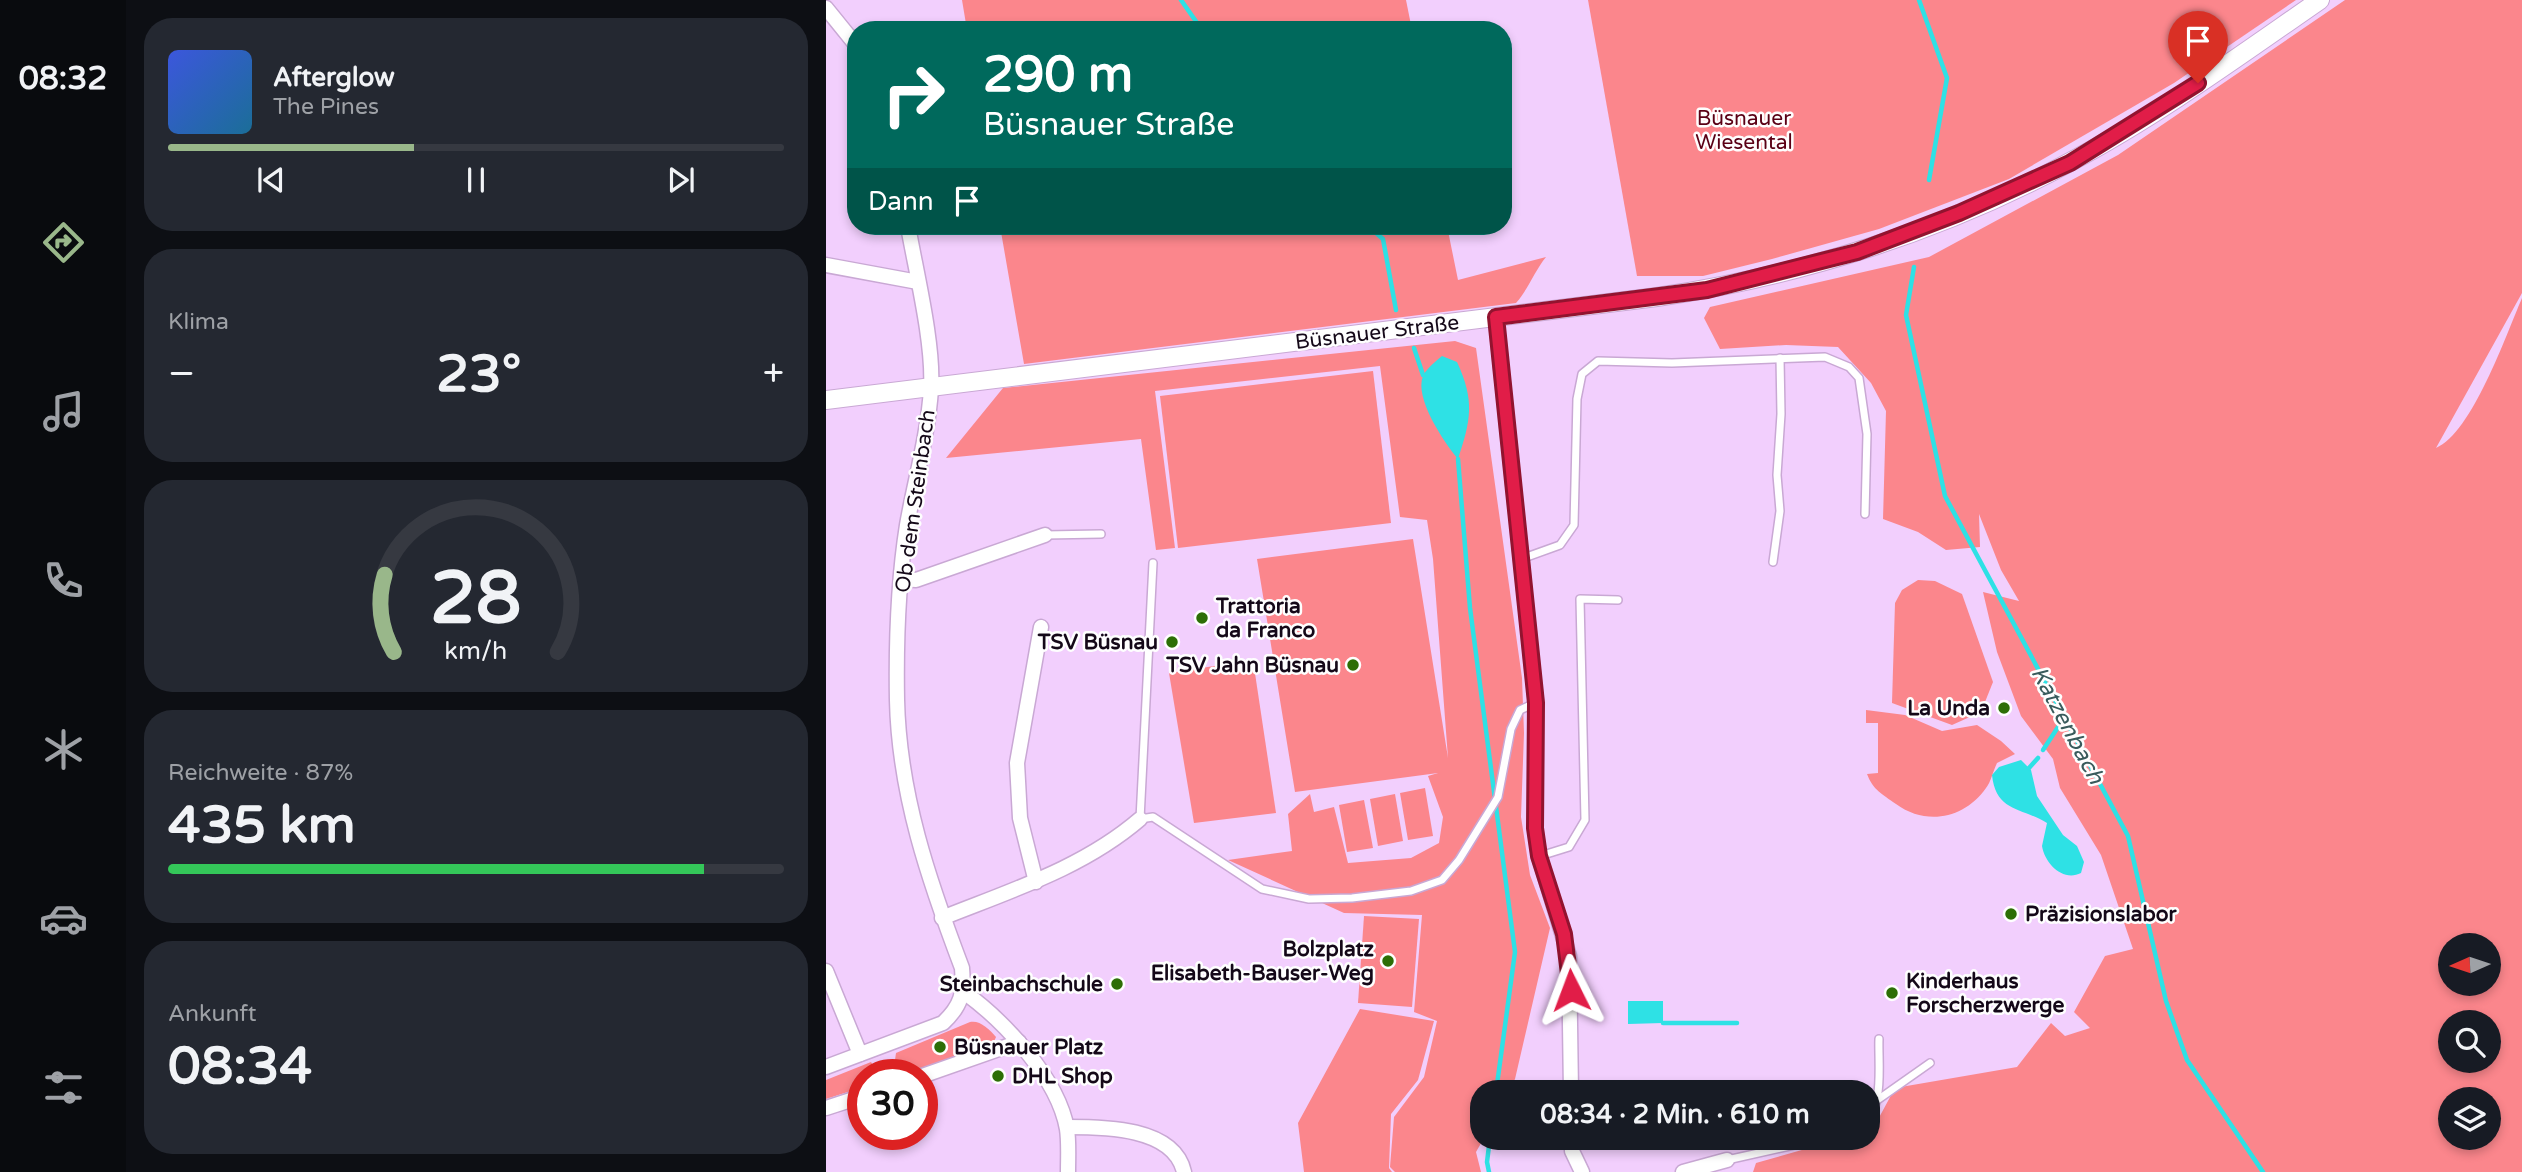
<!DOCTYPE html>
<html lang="de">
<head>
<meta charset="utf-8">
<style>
  body { margin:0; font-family:"Varela Round",sans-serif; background:#242831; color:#f1f3f6; height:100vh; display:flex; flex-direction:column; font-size:26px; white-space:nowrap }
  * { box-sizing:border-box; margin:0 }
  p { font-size:23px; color:#9ea1a6 }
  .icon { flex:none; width:38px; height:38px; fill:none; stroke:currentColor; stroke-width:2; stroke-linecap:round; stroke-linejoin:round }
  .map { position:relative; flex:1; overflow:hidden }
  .panel { display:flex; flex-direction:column; gap:18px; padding:18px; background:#0d0f14; width:700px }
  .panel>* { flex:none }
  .banner { position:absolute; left:21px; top:21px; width:665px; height:214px; border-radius:28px; box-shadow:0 4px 10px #0003; background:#00695c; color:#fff; overflow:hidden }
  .needle { width:46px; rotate:267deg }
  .tools { position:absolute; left:1612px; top:933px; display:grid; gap:14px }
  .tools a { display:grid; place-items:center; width:63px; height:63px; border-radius:50%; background:#171b24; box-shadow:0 4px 10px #0003; font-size:35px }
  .speed { position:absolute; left:21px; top:1059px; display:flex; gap:14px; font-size:35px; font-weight:700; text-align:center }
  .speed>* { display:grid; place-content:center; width:91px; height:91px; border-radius:50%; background:#171b24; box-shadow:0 4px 10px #0003; line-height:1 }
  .speed .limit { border:10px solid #d22; background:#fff; color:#111 }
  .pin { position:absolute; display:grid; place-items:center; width:60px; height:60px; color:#fff; margin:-72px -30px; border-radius:50% 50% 50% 0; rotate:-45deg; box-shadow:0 0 7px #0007 }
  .pin .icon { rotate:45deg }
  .me { position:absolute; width:77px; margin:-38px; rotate:357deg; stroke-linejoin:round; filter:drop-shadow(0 0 5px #0008) }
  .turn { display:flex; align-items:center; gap:24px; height:147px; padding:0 21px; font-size:32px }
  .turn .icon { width:91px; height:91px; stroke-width:2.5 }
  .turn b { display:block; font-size:49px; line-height:60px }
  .then { display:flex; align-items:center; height:66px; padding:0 21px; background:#0003; gap:14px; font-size:26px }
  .big { font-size:52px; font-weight:700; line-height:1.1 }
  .panel .widget { flex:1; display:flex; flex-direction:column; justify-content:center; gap:10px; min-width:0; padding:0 24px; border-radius:28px; background:#242831 }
  .panel .dial { align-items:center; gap:0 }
  .dial svg { height:182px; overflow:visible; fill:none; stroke:#363941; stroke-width:7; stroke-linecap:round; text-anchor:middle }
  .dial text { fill:#f1f3f6; stroke:none }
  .song { display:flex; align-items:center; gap:21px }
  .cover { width:84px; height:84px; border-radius:10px; background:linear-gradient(135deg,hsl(230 70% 55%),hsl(200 70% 35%)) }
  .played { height:7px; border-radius:4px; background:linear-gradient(90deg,#99b78a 40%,#363941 40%) }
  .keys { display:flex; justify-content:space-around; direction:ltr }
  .heat { display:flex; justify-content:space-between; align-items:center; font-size:38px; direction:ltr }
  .charge { height:10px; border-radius:5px; background:linear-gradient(90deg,#34c759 87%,#363941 0) }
  .trip { position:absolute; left:644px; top:1080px; width:410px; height:70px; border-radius:28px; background:#171b24; box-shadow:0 4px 10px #0003; font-weight:700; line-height:70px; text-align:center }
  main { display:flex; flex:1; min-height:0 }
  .dock { display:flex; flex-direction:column; width:126px; justify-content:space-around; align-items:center; background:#090b0e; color:#9ea1a6 }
  .dock .icon { width:49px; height:49px }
  .dock .on { color:#99b78a }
  .dock b { font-size:32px; color:#f1f3f6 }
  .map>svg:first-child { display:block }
  .green { fill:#fb868c; fill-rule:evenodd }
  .water { fill:#2ee1e5 }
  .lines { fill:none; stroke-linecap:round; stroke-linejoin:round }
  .stream { stroke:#2ee1e5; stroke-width:4.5 }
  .service-casing { stroke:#c9a8d4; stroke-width:10 }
  .minor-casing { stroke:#c9a8d4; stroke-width:17 }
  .tertiary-casing { stroke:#c9a8d4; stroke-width:20 }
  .service { stroke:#fff; stroke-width:7 }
  .minor { stroke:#fff; stroke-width:14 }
  .tertiary { stroke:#fff; stroke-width:18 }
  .route-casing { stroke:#92132f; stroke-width:18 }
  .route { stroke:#e11d48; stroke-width:12 }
  .poi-dot { fill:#2d6e06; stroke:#fefefe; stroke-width:2.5 }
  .labels { text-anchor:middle; stroke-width:5; stroke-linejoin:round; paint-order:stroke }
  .park-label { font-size:21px; fill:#5a0015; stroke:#fefefe }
  .street-label { font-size:21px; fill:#140818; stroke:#fefefe }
  .poi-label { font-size:21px; font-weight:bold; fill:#140818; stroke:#fefefe; text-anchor:start }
  .water-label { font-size:23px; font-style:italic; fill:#395b5c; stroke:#fefefe }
</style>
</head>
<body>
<main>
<nav class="dock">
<b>08:32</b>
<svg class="icon on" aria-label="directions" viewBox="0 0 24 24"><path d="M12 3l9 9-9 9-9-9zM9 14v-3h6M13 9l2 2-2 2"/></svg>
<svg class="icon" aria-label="music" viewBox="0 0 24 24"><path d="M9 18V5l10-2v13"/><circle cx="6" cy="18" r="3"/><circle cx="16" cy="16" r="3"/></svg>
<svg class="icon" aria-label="phone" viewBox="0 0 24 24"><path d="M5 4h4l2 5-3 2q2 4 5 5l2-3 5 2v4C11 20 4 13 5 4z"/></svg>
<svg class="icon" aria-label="climate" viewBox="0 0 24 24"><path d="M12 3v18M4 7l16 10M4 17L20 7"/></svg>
<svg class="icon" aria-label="car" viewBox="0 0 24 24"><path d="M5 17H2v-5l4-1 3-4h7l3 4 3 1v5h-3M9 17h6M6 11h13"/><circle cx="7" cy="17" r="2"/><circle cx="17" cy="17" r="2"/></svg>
<svg class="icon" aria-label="filters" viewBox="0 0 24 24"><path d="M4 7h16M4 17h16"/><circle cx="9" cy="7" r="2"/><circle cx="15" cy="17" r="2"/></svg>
</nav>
<section class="panel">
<div class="widget">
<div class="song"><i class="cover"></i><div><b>Afterglow</b><p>The Pines</p></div></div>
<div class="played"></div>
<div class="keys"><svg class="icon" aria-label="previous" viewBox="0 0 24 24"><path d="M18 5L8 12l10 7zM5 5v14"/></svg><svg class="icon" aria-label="pause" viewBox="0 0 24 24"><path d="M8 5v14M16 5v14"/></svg><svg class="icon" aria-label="next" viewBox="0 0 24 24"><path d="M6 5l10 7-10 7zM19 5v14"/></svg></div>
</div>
<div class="widget"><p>Klima</p>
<div class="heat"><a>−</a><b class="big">23°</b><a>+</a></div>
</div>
<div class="widget dial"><svg viewBox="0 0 100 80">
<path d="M14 69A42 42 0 1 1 86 69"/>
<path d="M14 69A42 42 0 0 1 10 35" stroke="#99b78a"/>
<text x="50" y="56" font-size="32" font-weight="700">28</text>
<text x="50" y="72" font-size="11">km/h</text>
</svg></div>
<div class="widget"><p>Reichweite · 87%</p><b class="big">435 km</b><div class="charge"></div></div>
<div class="widget"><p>Ankunft</p><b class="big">08:34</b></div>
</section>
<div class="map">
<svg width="1696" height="1172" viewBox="0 0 1696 1172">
  <rect width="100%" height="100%" fill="#f2cffd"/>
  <g class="green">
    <polygon points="136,0 580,0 586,30 141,30"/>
    <polygon points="762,0 1470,0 1348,83 1183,179 1053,229 946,259 877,276 811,276"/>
    <path d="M1519,0h177v293l-86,155c36,-15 70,-113 86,-150v874h-769l3,-9 88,-25h23v-10l8,-3 20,-37 122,-21 34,-44 14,13 25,-8 -16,-16 31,-56 28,-7 -32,-94 -41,-67 -7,-29 -32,-43 -24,-64 -14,-60 36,9 -18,-31 -22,-56 1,33 -34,3 -28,-18 -35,-13 3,-108 -15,-28 -33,-36 -52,-2 -66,4 -16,-31 6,-11 219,-50 189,-102zM1624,945h38v39h-38zM1624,1022h38v38h-38zM1624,1099h38v39h-38z"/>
    <path d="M174,226h447l11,54 88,-23c-12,15 -17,31 -30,46l-492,61z"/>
    <polygon points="629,341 650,348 696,678 698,733 695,817 704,875 724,928 689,1079 682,1092 656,1092 658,1138 650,1152 655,1172 569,1172 564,1167 568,1117 598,1077 611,1021 588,1012 596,915 518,913 402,860 466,851 462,814 484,794 488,812 508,807 522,863 585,858 613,843 617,817 602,776 612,773 469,792 431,559 587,539 622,758 607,559 601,520 574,517 554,366 329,391 349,548 330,550 315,439 120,458 177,388"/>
    <polygon points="547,371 565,523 352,548 334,396"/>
    <polygon points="1092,580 1109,581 1136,594 1167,682 1155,712 1126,725 1066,703 1069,603 1076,590"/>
    <polygon points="427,660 450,813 368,823 343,673"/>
    <path d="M1040,710l39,5 37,16 35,-6 24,16 14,13 -18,9c-4,8 -6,19 -11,25 -22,31 -60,38 -90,16 -14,-10 -23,-14 -29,-30l11,-1v-50h-12z"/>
    <polygon points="599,788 607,836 582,840 574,793"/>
    <polygon points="569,794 577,841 552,846 544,799"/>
    <polygon points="538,800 547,848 521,852 513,805"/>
    <polygon points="538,916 593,919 586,1007 532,1003"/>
    <polygon points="534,1009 608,1021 592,1080 565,1114 563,1168 566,1172 478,1172 472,1123"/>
    <path d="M144,1022c10,-2 19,7 26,15l-3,7 -81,30 -18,-7 2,-14z"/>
    <polygon points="45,1062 53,1074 37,1074 37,1087 0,1099 0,1080"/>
  </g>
  <g class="water">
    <path d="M616,356l15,6c18,39 14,58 1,97 -14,-17 -44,-61 -35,-83 3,-7 13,-15 19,-20z"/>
    <path d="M1195,760l10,10 6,26 26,39 14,11 7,16 -3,11c-18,9 -36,-9 -39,-27l5,-23c-26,-16 -51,-11 -55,-48l7,-8z"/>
    <polygon points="802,1001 837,1001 837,1023 802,1024"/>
  </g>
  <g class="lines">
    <g class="stream">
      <polyline points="355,0 376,30"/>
      <polyline points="1093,0 1121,78 1103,180"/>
      <polyline points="542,226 557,239 570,310"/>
      <polyline points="1088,267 1080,315 1119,496 1302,836 1340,1001 1361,1060 1437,1172"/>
      <polyline points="588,348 597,375"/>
      <polyline points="632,459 644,608 689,952 670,1092"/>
      <polyline points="1217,750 1238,718"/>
      <polyline points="1203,768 1212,758"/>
      <polyline points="837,1023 911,1023"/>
      <polyline points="663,1172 661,1162 664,1138"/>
    </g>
    <g class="service-casing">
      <g id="service">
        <polyline points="219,535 275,534"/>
        <polyline points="695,559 734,545 748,525 751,399 756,374 772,361 846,363 999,357 1023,367 1033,378 1041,434 1039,514"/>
        <polyline points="947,562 954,511 951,475 955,414 954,358"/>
        <polyline points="327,563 314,819 327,817 436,889 483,899 526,898 585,891 616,880 633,860 672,797 685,729 694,710 709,703"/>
        <polyline points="714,856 743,847 759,820 754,599 792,600"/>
        <polyline points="1050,1101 1104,1063"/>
        <path d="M1041,1119c17,-16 11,-59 12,-80"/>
        <polyline points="901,1160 1000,1138"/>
      </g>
    </g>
    <g class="minor-casing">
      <g id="minor">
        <polyline points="0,8 30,45"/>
        <polyline points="0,265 92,282"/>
        <polyline points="670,318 710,703 709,828 713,856 743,956 745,1092"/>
        <polyline points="76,579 90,580 219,535"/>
        <polyline points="210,882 194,818 191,763 215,627"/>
        <path d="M116,918c70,-28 141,-50 198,-99"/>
        <polyline points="0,971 34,1054"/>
        <path d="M138,992c40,29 94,86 103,137 2,13 1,29 1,43"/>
        <path d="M0,1067l117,-44c19,-18 21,-30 19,-55 -33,-87 -63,-174 -65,-268 -1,-57 1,-118 10,-175 8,-45 21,-90 24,-136 3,-45 -15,-117 -23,-163"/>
        <polyline points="96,1076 193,1042"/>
        <polyline points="0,1108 37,1096"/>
        <path d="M241,1127c37,0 107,0 117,45"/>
        <polyline points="746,1138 746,1151 756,1172"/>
        <polyline points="857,1172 901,1160"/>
      </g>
    </g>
    <g class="tertiary-casing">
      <path id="tertiary" d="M0,400l831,-103c143,-21 286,-66 413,-135 87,-46 169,-106 250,-162"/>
    </g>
    <use href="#service" class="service"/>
    <use href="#minor" class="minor"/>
    <use href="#tertiary" class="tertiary"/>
  </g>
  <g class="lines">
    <g class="route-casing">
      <polyline id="route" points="745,990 738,934 713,856 709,828 710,703 670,317 881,290 1031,252 1133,213 1244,163 1372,83"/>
    </g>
    <use href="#route" class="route"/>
  </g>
  <g class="poi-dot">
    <circle cx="376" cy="618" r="7"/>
    <circle cx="346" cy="642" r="7"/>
    <circle cx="527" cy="665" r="7"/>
    <circle cx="1178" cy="708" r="7"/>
    <circle cx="1185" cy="914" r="7"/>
    <circle cx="562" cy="961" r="7"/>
    <circle cx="291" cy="984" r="7"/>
    <circle cx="1066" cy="993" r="7"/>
    <circle cx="114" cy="1047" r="7"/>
    <circle cx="172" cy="1076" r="7"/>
  </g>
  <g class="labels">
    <g class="park-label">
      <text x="918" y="125">Büsnauer<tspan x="918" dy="24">Wiesental</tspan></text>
    </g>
    <g class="street-label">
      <text transform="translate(551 332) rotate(-7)" y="7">Büsnauer Straße</text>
      <text transform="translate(89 501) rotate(-82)" y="7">Ob dem Steinbach</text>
    </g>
    <g class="poi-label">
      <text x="390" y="613">Trattoria<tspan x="390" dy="24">da Franco</tspan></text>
      <text x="332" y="649" text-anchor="end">TSV Büsnau</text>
      <text x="513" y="672" text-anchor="end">TSV Jahn Büsnau</text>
      <text x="1164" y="715" text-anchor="end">La Unda</text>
      <text x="1199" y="921">Präzisionslabor</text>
      <text x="548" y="956" text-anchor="end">Bolzplatz<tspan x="548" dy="24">Elisabeth-Bauser-Weg</tspan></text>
      <text x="1080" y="988">Kinderhaus<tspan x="1080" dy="24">Forscherzwerge</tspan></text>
      <text x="277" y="991" text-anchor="end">Steinbachschule</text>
      <text x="128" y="1054">Büsnauer Platz</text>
      <text x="186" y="1083">DHL Shop</text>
    </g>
    <g class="water-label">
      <text transform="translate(1242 725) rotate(62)" y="8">Katzenbach</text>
    </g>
  </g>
</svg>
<div class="tools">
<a><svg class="needle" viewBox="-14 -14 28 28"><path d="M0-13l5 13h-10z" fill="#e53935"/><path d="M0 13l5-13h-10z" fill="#9ea1a6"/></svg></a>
<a><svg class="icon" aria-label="search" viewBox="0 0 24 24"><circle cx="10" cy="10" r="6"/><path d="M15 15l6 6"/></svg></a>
<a><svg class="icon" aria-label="layers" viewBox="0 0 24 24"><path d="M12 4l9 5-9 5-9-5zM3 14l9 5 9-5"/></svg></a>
</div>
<div class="speed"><div class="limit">30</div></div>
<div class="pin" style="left:1372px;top:83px;background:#d93025"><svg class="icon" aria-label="arrive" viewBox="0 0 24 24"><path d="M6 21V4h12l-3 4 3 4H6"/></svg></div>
<svg class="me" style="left:745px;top:990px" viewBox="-20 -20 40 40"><path d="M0-17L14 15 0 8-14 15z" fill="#e11d48" stroke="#fff" stroke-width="4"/></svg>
<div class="trip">08:34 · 2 Min. · 610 m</div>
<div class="banner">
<div class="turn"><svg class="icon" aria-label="right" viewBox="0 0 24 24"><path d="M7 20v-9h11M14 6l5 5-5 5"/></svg><div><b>290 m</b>Büsnauer Straße</div></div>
<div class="then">Dann<svg class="icon" aria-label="arrive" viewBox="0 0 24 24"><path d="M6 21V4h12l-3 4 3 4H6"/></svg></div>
</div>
</div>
</main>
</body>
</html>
